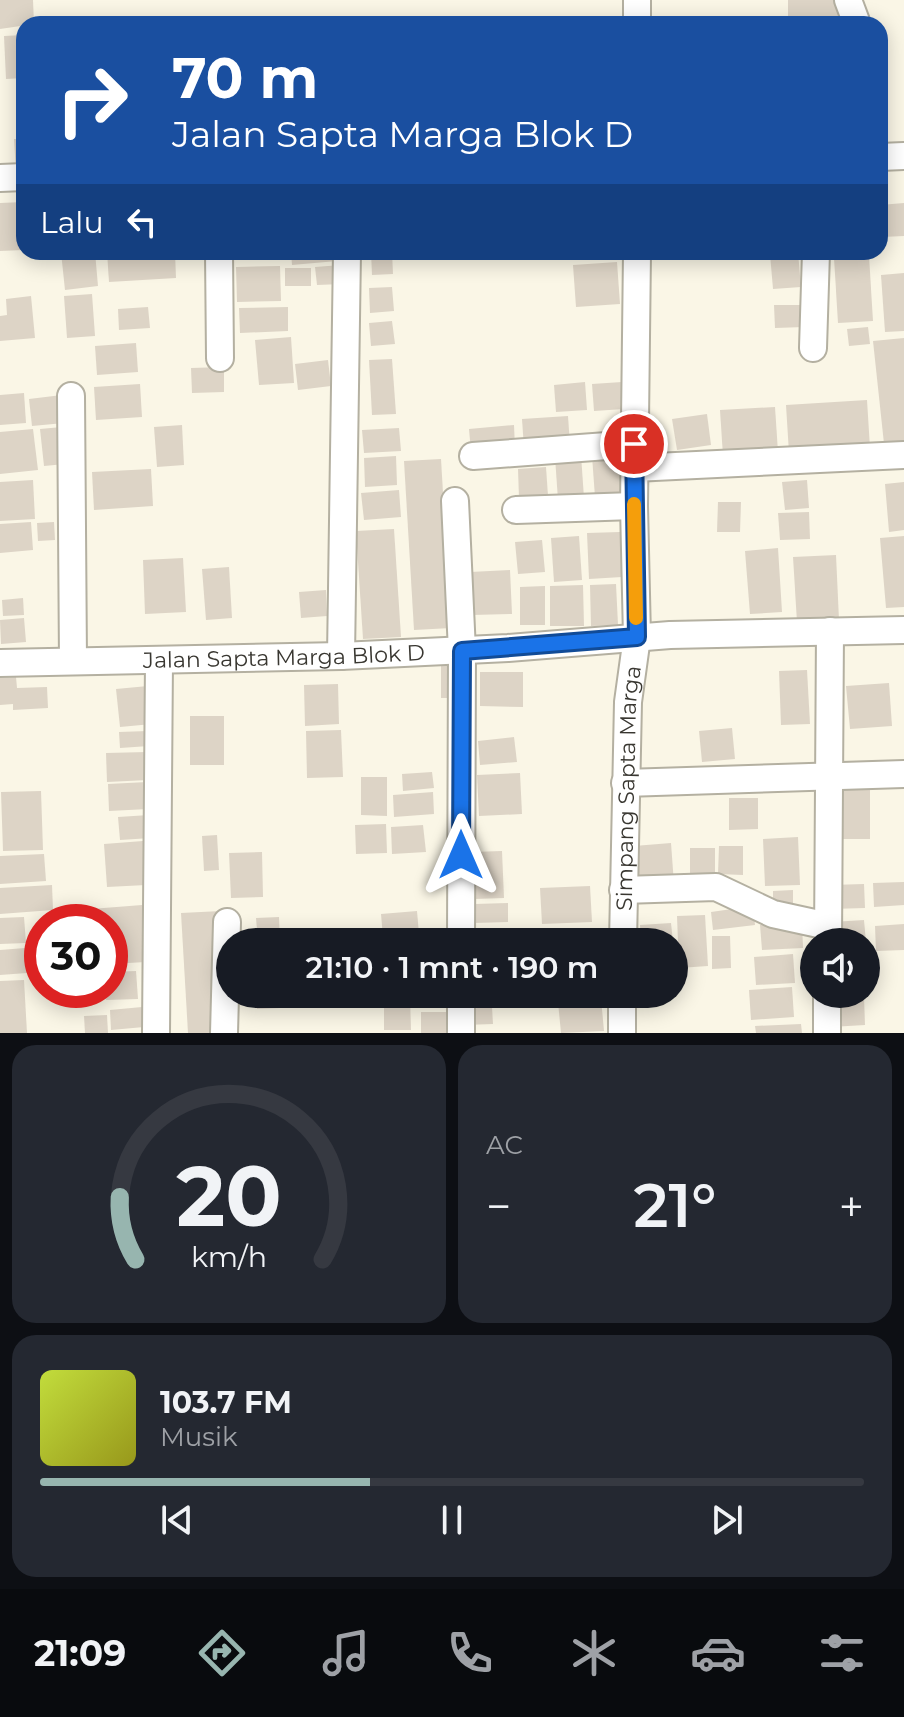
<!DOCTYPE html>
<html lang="id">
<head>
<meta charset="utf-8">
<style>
  body { margin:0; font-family:Montserrat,sans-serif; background:#242831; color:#f1f3f6; height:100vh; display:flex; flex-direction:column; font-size:30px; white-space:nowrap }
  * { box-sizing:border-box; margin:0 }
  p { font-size:26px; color:#9ea1a6 }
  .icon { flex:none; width:44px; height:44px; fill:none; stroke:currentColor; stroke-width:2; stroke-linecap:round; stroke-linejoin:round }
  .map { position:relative; height:1033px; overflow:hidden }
  .sheet { display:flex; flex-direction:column; gap:12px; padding:12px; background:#0d0f14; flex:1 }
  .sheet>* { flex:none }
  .hud { position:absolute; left:16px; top:16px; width:872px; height:244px; border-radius:24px; box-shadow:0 4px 20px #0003; background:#1a4fa0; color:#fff; overflow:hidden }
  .controls { position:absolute; left:800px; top:928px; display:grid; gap:16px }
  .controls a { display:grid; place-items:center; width:80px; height:80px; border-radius:50%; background:#171b24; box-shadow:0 4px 20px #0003; font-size:40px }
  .speed { position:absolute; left:24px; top:904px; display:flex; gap:16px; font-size:40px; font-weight:700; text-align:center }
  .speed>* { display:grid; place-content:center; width:104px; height:104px; border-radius:50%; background:#171b24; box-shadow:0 4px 20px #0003; line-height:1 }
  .speed .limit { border:12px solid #d22; background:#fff; color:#111 }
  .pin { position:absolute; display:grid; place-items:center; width:68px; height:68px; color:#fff; margin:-34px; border:4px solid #fff; border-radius:50%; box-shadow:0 2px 8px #0007 }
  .me { position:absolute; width:88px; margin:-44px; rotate:0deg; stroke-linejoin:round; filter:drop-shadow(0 0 6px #0008) }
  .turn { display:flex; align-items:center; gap:28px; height:168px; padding:0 24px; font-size:36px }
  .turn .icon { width:104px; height:104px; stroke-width:2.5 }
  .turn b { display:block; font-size:56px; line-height:68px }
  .then { display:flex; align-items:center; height:76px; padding:0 24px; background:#0003; gap:16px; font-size:30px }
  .big { font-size:60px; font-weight:600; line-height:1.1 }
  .sheet .tile { flex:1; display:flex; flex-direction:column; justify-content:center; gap:12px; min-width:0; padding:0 28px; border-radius:24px; background:#242831 }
  .sheet .dial { align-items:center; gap:0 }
  .dial svg { height:208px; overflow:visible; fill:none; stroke:#363941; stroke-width:7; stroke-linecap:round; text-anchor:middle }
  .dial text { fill:#f1f3f6; stroke:none }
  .song { display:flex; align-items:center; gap:24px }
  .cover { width:96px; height:96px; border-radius:12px; background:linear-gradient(135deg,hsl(70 70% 55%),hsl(60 70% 35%)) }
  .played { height:8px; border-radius:4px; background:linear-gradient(90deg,#97b5af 40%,#363941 40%) }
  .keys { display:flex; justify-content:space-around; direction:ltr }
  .heat { display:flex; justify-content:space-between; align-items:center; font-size:44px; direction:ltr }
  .sheet .tiles { flex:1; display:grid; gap:12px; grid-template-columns:1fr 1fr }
  .tile:last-child { grid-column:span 2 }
  .trip { position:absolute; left:216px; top:928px; width:472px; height:80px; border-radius:40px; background:#171b24; box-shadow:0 4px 20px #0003; font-weight:600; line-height:80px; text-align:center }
  .menu { display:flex; height:128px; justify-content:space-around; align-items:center; background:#090b0e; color:#9ea1a6 }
  .menu .icon { width:56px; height:56px }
  .menu .on { color:#97b5af }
  .menu b { font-size:36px; color:#f1f3f6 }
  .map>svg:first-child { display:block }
  .building { fill:#ddd4c6 }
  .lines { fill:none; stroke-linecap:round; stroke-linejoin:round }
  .minor-casing { stroke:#b4b0a1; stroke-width:30 }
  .minor { stroke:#fff; stroke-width:26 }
  .route-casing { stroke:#114b97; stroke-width:20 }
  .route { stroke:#1a73e8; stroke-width:14 }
  .slow { stroke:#f59e0b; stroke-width:14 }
  .labels { text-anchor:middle; stroke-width:6; stroke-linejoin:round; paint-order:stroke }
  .street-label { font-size:22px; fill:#393731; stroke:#fff }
</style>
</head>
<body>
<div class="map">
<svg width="904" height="1033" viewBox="0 0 904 1033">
  <rect width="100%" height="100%" fill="#faf6e6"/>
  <g class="building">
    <polygon points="0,0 33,0 34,24 0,29"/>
    <rect x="788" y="0" width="51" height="24"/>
    <polygon points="24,35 24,78 6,79 4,36"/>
    <polygon points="14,139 24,139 24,172 16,172"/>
    <polygon points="24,202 24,250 0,251 0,203"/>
    <polygon points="904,203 904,236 882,237 880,205"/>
    <polygon points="61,252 95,252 98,286 65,290"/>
    <polygon points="107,252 175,252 176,278 109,282"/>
    <polygon points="291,252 337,252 337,261 292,265"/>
    <polygon points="371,252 392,252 393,274 372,275"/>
    <polygon points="798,252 801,287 773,289 770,254"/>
    <polygon points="869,256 873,321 838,323 834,258"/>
    <polygon points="617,262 620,304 576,307 573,265"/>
    <polygon points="341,265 342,284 317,285 315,267"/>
    <polygon points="280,266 281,301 237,302 236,267"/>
    <rect x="285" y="268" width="26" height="18"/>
    <polygon points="904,273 904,331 885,332 881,275"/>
    <polygon points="392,287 394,311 370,313 369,288"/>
    <polygon points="92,294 95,336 67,338 64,296"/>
    <polygon points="31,296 35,338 0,341 0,316 7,315 6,299"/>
    <polygon points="774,305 804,305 804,327 775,328"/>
    <polygon points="148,307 150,328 119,330 118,309"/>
    <polygon points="288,307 288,331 240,333 239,308"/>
    <polygon points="392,321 395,344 371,346 369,323"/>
    <polygon points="868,327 870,344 849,346 847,329"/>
    <polygon points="291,337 294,383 259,385 255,340"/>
    <polygon points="904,338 904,451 885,453 873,341"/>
    <polygon points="136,343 138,372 97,375 95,346"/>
    <polygon points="392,359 396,414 372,415 369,360"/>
    <polygon points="328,360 331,386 298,390 295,364"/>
    <polygon points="224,367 224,392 192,393 191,368"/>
    <polygon points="585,382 587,410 556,412 554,385"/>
    <polygon points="622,382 624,409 594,411 592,384"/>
    <polygon points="140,384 142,417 96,420 94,387"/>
    <polygon points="24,393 26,423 0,425 0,395"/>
    <polygon points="62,395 64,423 32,426 29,399"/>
    <polygon points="867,400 870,448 789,453 786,405"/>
    <polygon points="775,407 778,452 723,456 720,410"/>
    <polygon points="707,414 711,445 677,450 672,419"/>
    <polygon points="568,416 570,445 524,448 522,419"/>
    <polygon points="182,425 184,465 157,467 154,427"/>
    <polygon points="514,425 515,448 471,452 469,429"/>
    <polygon points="62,427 65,464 44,466 40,429"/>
    <polygon points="399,428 401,451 364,453 362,430"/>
    <polygon points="33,429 38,470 0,474 0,432"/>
    <polygon points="620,454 623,495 595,497 592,456"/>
    <polygon points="581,455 584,498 558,500 555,457"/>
    <polygon points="396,456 397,485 365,487 364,458"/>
    <polygon points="441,459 451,628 414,630 404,461"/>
    <polygon points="546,467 548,496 519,498 518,469"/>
    <polygon points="151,469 153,506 94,510 92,472"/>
    <polygon points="33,480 35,519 0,521 0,482"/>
    <polygon points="807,480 809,508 785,510 782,482"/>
    <polygon points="904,482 904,530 889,532 885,484"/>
    <polygon points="399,490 401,517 364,520 361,493"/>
    <polygon points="718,502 741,502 740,532 717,532"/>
    <polygon points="809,512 810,539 780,540 778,513"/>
    <polygon points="31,522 33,550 0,553 0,524"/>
    <polygon points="54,522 55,540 38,541 37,523"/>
    <polygon points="394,529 401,637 363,639 356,531"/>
    <polygon points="620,532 622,577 589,579 587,533"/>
    <polygon points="579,536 582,580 554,582 551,538"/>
    <polygon points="904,536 904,607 886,608 880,538"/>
    <polygon points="542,540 545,572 518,574 515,542"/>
    <polygon points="778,548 782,612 750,614 745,551"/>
    <polygon points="836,555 839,620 797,622 793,557"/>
    <polygon points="183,558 186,612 145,614 143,560"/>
    <polygon points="229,567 232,618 206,620 202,569"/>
    <polygon points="510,570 512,614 472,615 470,572"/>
    <polygon points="616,584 618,625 591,626 590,585"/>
    <polygon points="583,585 584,626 550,626 550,586"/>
    <polygon points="545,586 545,625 520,625 520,587"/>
    <polygon points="326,590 327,616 301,618 299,592"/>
    <polygon points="23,598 24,615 3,616 2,600"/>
    <polygon points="24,618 26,642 1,644 0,620"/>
    <rect x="441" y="665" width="13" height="33"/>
    <polygon points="807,670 810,724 781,725 779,671"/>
    <polygon points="480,672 523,672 523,707 480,706"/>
    <polygon points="16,677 17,688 47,687 48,708 13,710 13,704 0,705 0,678"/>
    <polygon points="889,683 892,726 850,729 846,686"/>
    <polygon points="338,684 339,724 305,726 304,685"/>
    <polygon points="148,686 152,724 120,727 116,689"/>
    <rect x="190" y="716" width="34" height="49"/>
    <polygon points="732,728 735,759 702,762 699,731"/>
    <polygon points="341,730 343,777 307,778 306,731"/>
    <polygon points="148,731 149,746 120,748 119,732"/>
    <polygon points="514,737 517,762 480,765 478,741"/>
    <polygon points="147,752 148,780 107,782 106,753"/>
    <polygon points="432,772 434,788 403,791 402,774"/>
    <polygon points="520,773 522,814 479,816 477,775"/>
    <polygon points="361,777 387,777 387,816 361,815"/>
    <polygon points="147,782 148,809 109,811 108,784"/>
    <polygon points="870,784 870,839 839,839 839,785"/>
    <polygon points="41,791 43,850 3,851 1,792"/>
    <polygon points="433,792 434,814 394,817 393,795"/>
    <polygon points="729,798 758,798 758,829 729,830"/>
    <polygon points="149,815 151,838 120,840 118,817"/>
    <polygon points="386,824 387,853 356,854 355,825"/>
    <polygon points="423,825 426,852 392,854 391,827"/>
    <polygon points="217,835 219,870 204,871 202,836"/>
    <polygon points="798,837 800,885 765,886 763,839"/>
    <polygon points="143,841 146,885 107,887 104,844"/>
    <polygon points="671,843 674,884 637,886 634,846"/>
    <polygon points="719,846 743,846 743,875 718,874"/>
    <rect x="690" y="848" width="25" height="29"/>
    <polygon points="502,851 504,898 474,899 472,852"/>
    <polygon points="262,852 263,897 231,898 229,853"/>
    <polygon points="44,854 46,881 0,884 0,856"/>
    <polygon points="904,882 904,905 874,907 873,883"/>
    <polygon points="864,884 865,908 832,909 831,885"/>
    <polygon points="52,885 53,910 0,914 0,888"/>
    <polygon points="590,886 592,922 542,924 540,888"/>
    <polygon points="793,890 793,910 773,910 773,891"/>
    <polygon points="508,903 508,922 474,923 474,904"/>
    <polygon points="142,905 146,962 110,964 110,922 92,922 91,909"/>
    <polygon points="753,906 755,925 713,930 711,912"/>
    <polygon points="221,911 221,1033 188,1033 181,913"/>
    <polygon points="417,911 419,934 383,937 381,914"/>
    <polygon points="705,915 708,966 679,968 677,916"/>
    <polygon points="24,917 26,943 0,944 0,918"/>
    <polygon points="279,917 280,942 258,942 256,918"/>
    <polygon points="864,920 866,942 833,942 832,922"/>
    <polygon points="802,922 803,948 762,950 760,925"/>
    <polygon points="671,923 673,942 641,942 640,925"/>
    <polygon points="904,924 904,950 876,951 875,926"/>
    <polygon points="599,928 601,942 557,942 556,932"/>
    <polygon points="712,936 730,936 731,968 712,969"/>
    <polygon points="25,948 27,973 0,975 0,950"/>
    <polygon points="793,954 795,983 756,985 754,957"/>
    <polygon points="136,971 138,999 106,1000 110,972"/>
    <polygon points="24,980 27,1033 0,1033 0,981"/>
    <polygon points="792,987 794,1017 751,1020 749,990"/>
    <polygon points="256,994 281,994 281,1008 257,1009"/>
    <polygon points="468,994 495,994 496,1002 468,1004"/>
    <polygon points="384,996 410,996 411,1030 384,1030"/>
    <polygon points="864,997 865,1025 831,1027 830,999"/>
    <polygon points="601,998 604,1031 561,1033 558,1002"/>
    <polygon points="142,1007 144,1027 111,1030 110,1010"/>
    <polygon points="492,1007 493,1024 464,1025 463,1009"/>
    <rect x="421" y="1012" width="26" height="21"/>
    <polygon points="107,1015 108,1033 85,1033 84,1016"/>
    <polygon points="801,1024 802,1033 756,1033 755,1026"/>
  </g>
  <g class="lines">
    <g class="minor-casing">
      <g id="minor">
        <polyline points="848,0 857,24"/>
        <polyline points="637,24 637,0"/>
        <polyline points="880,157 904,156"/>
        <polyline points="0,178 24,177"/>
        <polyline points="219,252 220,358"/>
        <polyline points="813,348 816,252"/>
        <polyline points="71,396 73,660"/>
        <polyline points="473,456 634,444"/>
        <polyline points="634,468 904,455"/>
        <polyline points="455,501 462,651 461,942"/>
        <polyline points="516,510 634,506"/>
        <polyline points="341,656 347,252"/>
        <path id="s1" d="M0,663l341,-7 167,-8 162,-13 234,-5"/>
        <polyline points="625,783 904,774"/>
        <polyline points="623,890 716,887 773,914 828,926"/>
        <path id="s2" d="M623,942l5,-240 9,-65 -3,-131 3,-254"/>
        <polyline points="828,942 830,631"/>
        <polyline points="156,1033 159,661"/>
        <polyline points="224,1033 227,922"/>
        <polyline points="461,1033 461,994"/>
        <polyline points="622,1033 622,994"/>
        <polyline points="827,1033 827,994"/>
      </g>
    </g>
    <use href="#minor" class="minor"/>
  </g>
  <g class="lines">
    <g class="route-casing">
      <polyline id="route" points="461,855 462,651 637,637 634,444"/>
    </g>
    <use href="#route" class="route"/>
    <polyline class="slow" points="634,504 636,618"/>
  </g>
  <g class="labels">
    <g class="street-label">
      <text dy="8" stroke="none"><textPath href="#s1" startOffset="284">Jalan Sapta Marga Blok D</textPath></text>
      <text dy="8" stroke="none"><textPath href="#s2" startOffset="154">Simpang Sapta Marga</textPath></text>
    </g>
  </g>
</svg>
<div class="controls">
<a><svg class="icon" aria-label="sound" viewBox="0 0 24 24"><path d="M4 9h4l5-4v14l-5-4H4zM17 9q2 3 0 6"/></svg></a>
</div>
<div class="speed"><div class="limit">30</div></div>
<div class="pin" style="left:634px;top:444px;background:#d93025"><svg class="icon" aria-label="arrive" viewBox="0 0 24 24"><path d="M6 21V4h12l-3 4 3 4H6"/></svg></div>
<svg class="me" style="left:461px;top:855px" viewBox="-20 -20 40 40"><path d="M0-17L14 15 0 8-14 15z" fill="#1a73e8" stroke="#fff" stroke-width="4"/></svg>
<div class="trip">21:10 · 1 mnt · 190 m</div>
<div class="hud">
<div class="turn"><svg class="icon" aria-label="right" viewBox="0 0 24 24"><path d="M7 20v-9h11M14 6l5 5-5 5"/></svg><div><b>70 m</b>Jalan Sapta Marga Blok D</div></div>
<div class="then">Lalu<svg class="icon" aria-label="left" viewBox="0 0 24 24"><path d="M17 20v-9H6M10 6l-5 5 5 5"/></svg></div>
</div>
</div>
<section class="sheet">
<div class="tiles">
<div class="tile dial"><svg viewBox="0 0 100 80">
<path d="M14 69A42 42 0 1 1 86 69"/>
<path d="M14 69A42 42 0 0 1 8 45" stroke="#97b5af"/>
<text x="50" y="56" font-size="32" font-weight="700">20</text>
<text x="50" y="72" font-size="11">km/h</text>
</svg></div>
<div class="tile"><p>AC</p>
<div class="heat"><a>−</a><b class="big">21°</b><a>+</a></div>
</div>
<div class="tile">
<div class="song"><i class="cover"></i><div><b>103.7 FM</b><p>Musik</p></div></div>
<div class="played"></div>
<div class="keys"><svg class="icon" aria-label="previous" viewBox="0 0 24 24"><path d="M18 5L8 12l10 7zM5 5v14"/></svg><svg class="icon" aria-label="pause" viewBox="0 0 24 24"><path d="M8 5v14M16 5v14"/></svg><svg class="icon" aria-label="next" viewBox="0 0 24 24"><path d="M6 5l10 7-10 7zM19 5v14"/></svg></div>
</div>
</div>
</section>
<nav class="menu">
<b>21:09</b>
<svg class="icon on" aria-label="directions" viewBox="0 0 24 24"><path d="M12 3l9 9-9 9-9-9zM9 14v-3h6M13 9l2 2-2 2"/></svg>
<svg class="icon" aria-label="music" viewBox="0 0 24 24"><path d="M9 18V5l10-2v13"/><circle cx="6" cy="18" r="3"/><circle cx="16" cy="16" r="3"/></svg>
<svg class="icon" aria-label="phone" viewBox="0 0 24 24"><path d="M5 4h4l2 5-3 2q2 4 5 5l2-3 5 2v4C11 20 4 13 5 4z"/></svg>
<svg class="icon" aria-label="climate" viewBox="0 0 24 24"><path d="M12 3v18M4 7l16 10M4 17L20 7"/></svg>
<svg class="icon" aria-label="car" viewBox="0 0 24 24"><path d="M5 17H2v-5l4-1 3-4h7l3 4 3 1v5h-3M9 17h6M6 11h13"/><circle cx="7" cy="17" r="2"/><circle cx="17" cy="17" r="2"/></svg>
<svg class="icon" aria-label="filters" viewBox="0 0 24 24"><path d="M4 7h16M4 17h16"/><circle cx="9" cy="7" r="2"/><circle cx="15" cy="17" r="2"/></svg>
</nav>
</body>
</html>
